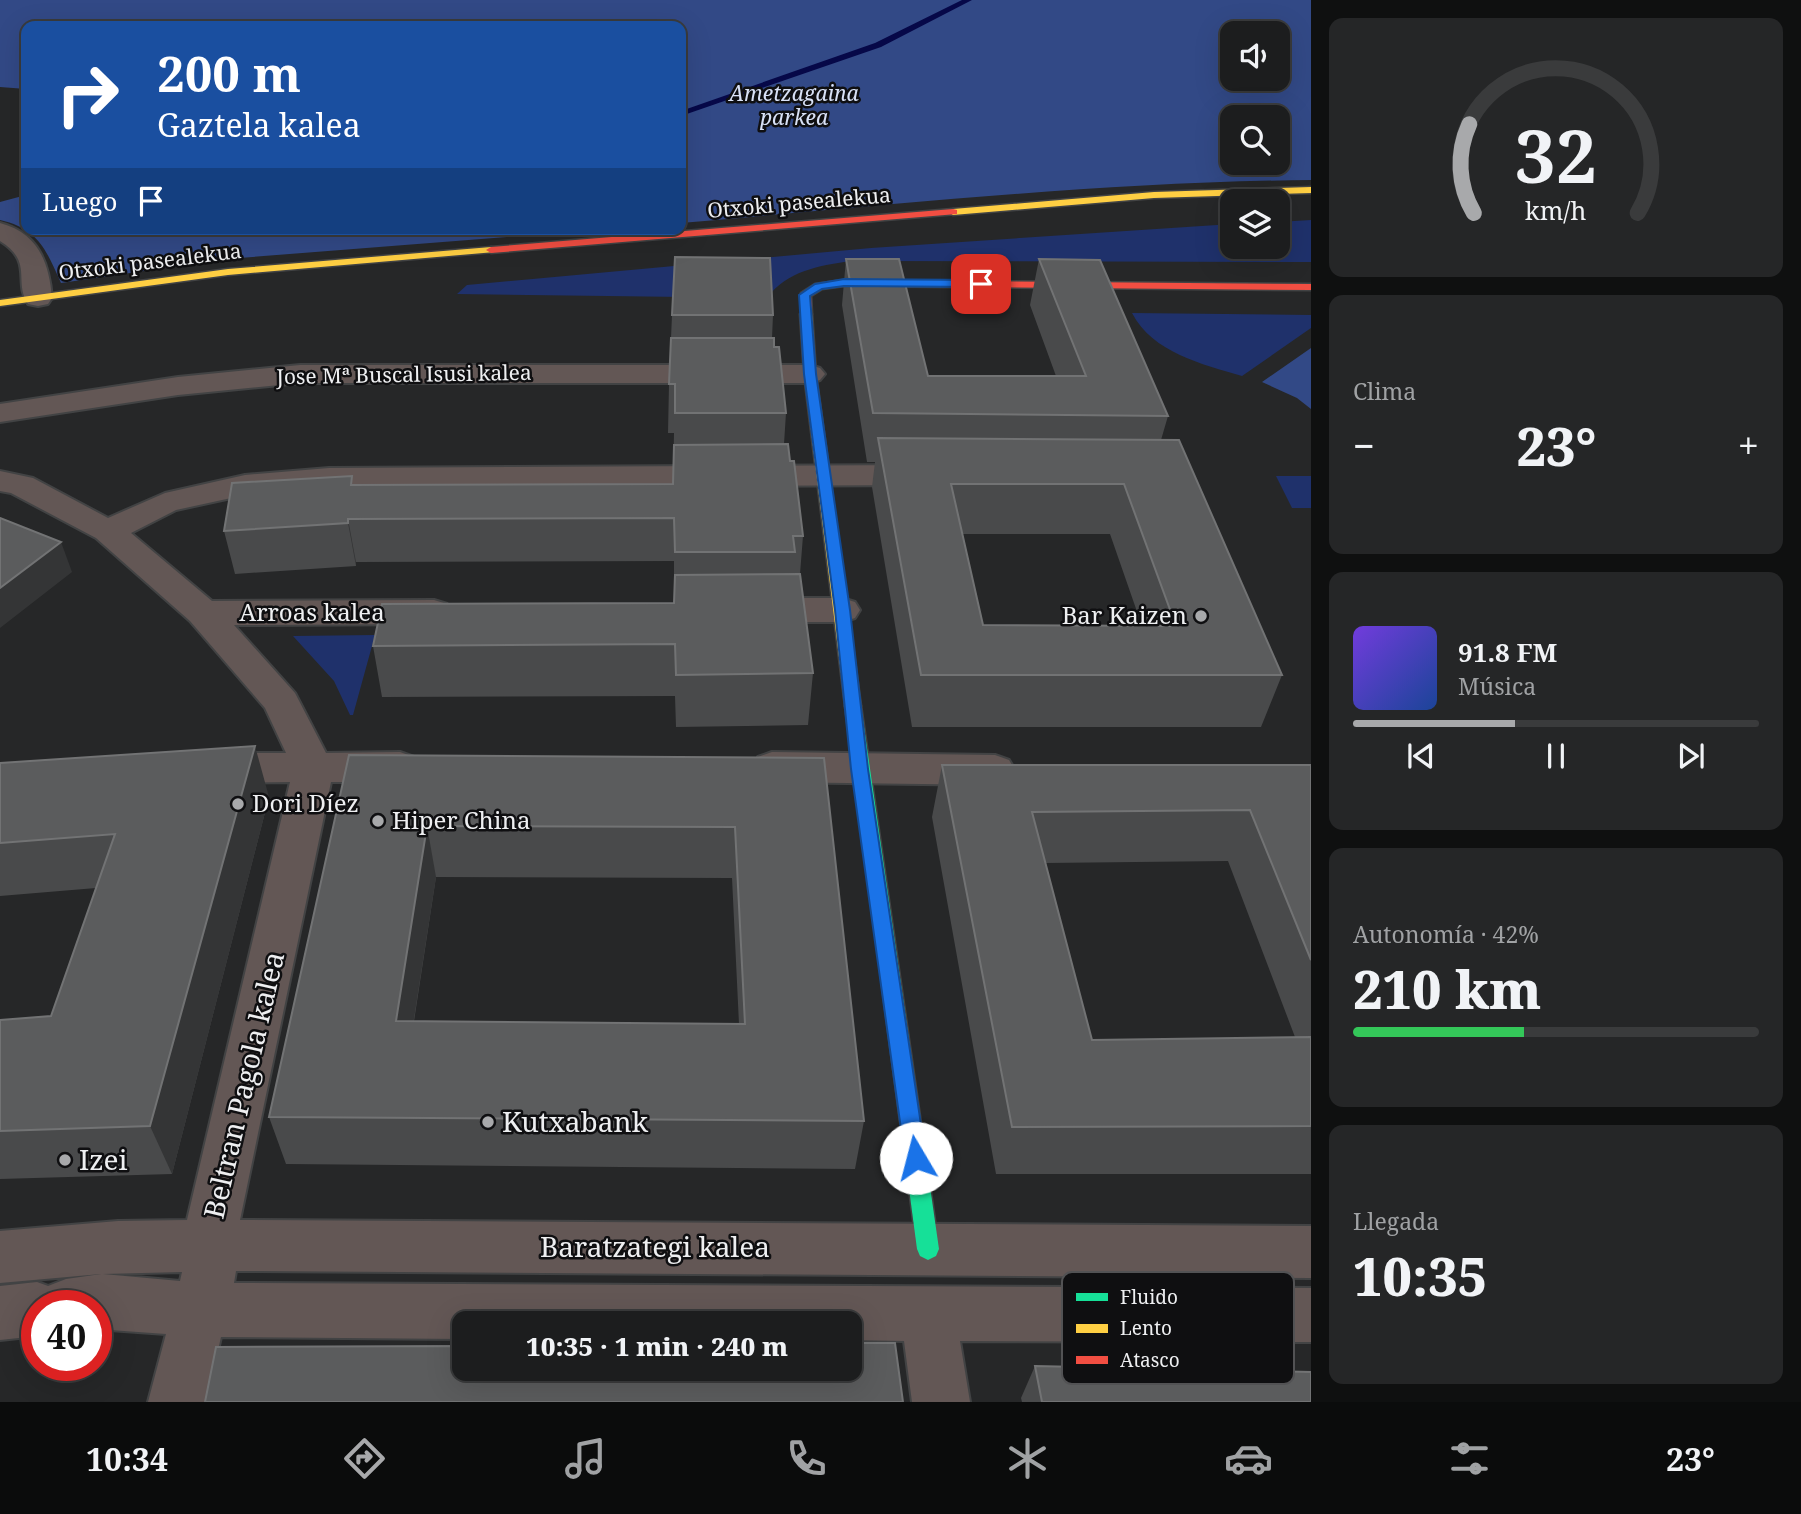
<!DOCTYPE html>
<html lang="es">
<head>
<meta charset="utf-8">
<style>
  body { margin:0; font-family:"Noto Serif",serif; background:#252627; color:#f1f3f6; height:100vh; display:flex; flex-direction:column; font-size:26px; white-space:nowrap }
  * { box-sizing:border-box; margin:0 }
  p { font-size:23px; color:#a0a2a4 }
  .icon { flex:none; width:38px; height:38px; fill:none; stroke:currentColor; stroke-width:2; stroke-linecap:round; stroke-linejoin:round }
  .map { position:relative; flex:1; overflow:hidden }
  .details { display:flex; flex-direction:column; gap:18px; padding:18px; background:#0f1010; width:490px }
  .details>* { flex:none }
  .guide { position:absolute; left:21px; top:21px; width:665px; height:214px; border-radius:14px; box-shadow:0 7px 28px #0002,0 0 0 2px #3a3b3c; background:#1a4fa0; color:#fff; overflow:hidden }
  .fabs { position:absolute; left:1220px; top:21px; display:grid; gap:14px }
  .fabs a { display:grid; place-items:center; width:70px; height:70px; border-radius:14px; background:#1c1d1e; box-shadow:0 7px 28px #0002,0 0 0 2px #3a3b3c; font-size:35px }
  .speed { position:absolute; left:21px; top:1290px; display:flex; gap:14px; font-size:35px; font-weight:700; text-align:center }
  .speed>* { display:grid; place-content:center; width:91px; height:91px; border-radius:50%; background:#1c1d1e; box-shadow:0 7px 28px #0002,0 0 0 2px #3a3b3c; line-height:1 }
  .speed .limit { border:10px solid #d22; background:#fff; color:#111 }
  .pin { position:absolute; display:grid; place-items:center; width:60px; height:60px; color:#fff; margin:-30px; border-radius:14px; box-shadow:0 4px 10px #0006 }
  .me { position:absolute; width:77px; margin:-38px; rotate:352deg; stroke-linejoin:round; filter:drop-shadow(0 0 5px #0008) }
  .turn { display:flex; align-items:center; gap:24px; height:147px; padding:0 21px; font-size:32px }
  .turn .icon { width:91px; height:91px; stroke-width:2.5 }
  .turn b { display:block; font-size:49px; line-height:60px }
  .then { display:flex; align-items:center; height:66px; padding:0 21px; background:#0003; gap:14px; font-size:26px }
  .big { font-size:52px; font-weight:800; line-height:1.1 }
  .details .tile { flex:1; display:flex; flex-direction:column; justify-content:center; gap:10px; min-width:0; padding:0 24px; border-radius:14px; background:#252627 }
  .details .dial { align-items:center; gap:0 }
  .dial svg { height:182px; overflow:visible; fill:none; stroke:#3a3b3c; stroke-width:7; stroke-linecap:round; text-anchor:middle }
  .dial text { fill:#f1f3f6; stroke:none }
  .song { display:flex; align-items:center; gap:21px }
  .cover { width:84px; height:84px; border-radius:10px; background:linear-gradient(135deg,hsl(260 70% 55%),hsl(220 70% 35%)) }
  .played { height:7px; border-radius:4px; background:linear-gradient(90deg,#a8a9ab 40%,#3a3b3c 40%) }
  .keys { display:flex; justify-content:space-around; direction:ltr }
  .heat { display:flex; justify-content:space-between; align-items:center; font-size:38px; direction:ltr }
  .charge { height:10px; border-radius:5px; background:linear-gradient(90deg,#34c759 42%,#3a3b3c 0) }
  .trip { position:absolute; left:452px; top:1311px; width:410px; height:70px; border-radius:14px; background:#1c1d1e; box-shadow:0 7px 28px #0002,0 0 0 2px #3a3b3c; font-weight:800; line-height:70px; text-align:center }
  .menu { display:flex; height:112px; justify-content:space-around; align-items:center; background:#0b0c0c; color:#a0a2a4 }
  .menu .icon { width:49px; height:49px }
  .menu .active { color:#a8a9ab }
  .menu b { font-size:32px; color:#f1f3f6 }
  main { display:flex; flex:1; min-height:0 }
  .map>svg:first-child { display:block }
  .green { fill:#1f316b }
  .forest { fill:#324986; fill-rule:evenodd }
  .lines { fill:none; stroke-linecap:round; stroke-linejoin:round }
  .stream { fill:#060848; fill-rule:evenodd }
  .street-casing { stroke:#424344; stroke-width:4 }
  .fast-casing { stroke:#424344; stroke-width:3 }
  .slow-casing { stroke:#424344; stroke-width:3 }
  .jam-casing { stroke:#424344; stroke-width:3 }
  .street { fill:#635755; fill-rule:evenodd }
  .fast { fill:#16e098; fill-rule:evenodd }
  .slow { fill:#ffcf43; fill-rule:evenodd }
  .jam { fill:#f24e42; fill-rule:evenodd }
  .wall { fill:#494a4b; fill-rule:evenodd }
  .shaded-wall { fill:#343536 }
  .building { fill:#5b5c5d; stroke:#727374; stroke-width:2; fill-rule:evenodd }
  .route { fill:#1a73e8; stroke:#114b97; stroke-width:2 }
  .poi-dot { fill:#a8a9ab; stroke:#0f0f11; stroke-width:2.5 }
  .labels { text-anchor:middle; stroke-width:5; stroke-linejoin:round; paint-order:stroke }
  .far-park-label { font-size:21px; font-style:italic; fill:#d9e2f7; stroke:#0f0f11 }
  .far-street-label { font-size:21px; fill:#eeeff1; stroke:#0f0f11 }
  .street-label { font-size:24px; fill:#eeeff1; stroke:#0f0f11 }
  .poi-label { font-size:24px; fill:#eeeff1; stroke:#0f0f11; text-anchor:start }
  .near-street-label { font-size:28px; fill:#eeeff1; stroke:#0f0f11 }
  .near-poi-label { font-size:28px; fill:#eeeff1; stroke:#0f0f11; text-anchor:start }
  .key { fill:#0f0f11; stroke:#525254; stroke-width:2 }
  .key-label { font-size:19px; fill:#eeeff1 }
</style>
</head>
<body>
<main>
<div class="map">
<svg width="1311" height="1402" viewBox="0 0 1311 1402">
  <rect width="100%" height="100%" fill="#262728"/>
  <g class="green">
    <path d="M1311,220v42l-461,-1c-32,5 -63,10 -83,37l-310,-4 10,-9 404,-37 361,-24v23h46v-25z"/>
    <path d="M1132,313l179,2v13l-69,48c-40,-12 -89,-23 -110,-63z"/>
    <polygon points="1276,476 1311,476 1311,508 1292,508"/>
    <polygon points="375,635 353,715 350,715 334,681 293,636"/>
  </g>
  <g class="forest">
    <path d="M0,0h1311v180c-211,2 -420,25 -630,43v-197h-655v63l-26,-2zM1232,33h46v46h-46zM1232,117h46v46h-46z"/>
    <path d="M26,195v34h581l-381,30 -165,24c-15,-33 -22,-54 -61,-63v-18z"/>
    <polygon points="1311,348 1311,409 1297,398 1262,382"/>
  </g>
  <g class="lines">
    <polygon class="stream" points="962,0 972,0 881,47 681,116 681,111 875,43"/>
    <g class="street-casing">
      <g id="street">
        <path d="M0,223c38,10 49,39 52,75l-4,6 -10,2 -10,-2c-15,-23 6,-42 -28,-63z"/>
        <polygon points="300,365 810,365 820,368 825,374 820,380 810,383 300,383 178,395 0,422 0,404 178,377"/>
        <path d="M926,465l11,3 5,7 -5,7 -11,3 -597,3 -84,7 -69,15 -45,23 81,68 222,-1 13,4 5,8 -5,8 -13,4 -200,1 61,68 31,60 74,-1 14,5 6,10 -6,10 -14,5h-69l-91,438 1071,6v52l-1057,-7h-18l-2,12 1077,5v54l-351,-1 10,61h-58l-8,-61 -55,-1v-17h-385v16l-243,-2 -15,65h-58l18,-68 -70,-5v-23h-59v30l-37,4v-54l37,-4 11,4 18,-7 35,-5 -101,9v-52l118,-10 69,-1 103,-438 -82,1 -14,-5 -6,-10 6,-10 14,-5h78l-21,-45 -75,-87 -94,-83 -85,-45 -11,-2v-20l33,7 75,40 57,-25 80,-18 84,-7zM182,1272l-2,9 -77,-7z"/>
        <polygon points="753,598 842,598 855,602 860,610 855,618 842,622 753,622 740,618 735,610 740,602"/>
        <polygon points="772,752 995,755 1009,760 1015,770 1009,780 995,785 772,782 758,777 752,767 758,757"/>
      </g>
    </g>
    <g class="fast-casing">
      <polygon id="fast" points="853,700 861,706 939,1249 936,1256 928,1260 920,1256 917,1249 845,706"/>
    </g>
    <g class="slow-casing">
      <g id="slow">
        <polygon points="1311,187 1311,193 1154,198 953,215 948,212 953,209 1154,192"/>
        <polygon points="491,247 495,248 495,252 228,275 0,306 0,300 228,269"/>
        <polygon points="806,311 812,314 816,374 861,706 853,712 845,706 804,374 800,314"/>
      </g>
    </g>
    <g class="jam-casing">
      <g id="jam">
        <polygon points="953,209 957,210 957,214 491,253 486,250 491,247"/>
        <polygon points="844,280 1311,284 1311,290 844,286 822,289 811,296 812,314 802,316 801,293 815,284"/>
      </g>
    </g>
    <use href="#street" class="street"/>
    <use href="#fast" class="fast"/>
    <use href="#slow" class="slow"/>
    <use href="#jam" class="jam"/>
  </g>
  <g class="wall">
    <path d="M846,259l82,117h128l-26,-71 9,-46 129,157 -7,24 121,235 -21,52h-349l-40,-240 3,-25h-8l-25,-157zM962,534h148l32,92 -159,-1z"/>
    <polygon points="672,315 773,315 772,338 774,347 786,413 784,444 790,461 803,536 800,574 813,673 808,725 676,727 675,696 382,697 373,646 674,603 674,561 356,562 356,566 235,574 224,531 353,485 673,484 674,433 668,433 669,384"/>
    <path d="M349,755l475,3 40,363 -9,48 -569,-5 -17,-47zM436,877l296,1 7,146 -325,-3z"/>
    <polygon points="0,763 269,797 172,1174 0,1179 0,1020 51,1016 96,888 0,896"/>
    <path d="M942,765h369v409h-315l-64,-357zM1228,861l67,176 -203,3 -47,-177z"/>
    <polygon points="1035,1366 1311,1402 1022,1402 1021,1398"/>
  </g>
  <g class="shaded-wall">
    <polygon points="348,519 356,562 356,566 348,523"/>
    <polygon points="61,542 72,572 0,628 0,588"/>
    <polygon points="255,746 269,797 172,1174 150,1126"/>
    <polygon points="427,826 436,877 406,1070 396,1021"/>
  </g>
  <g class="building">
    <polygon points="675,257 770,258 773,315 672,315"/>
    <polygon points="846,259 899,259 928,376 1086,376 1039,259 1100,260 1168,416 873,413"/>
    <polygon points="671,338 774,338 774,347 779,347 786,413 675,413 675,384 669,384"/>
    <path d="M878,438l301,2 103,235h-361zM951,484h173l52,142 -193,-1z"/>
    <polygon points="788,444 790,461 794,461 803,536 793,536 795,552 675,552 674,518 348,519 348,523 224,531 232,483 352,476 351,485 673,484 674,445"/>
    <polygon points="0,518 61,542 0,588"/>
    <polygon points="800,574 813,673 676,675 675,644 373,646 382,604 674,603 675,575"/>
    <polygon points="255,746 150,1126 0,1131 0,1020 51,1016 115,834 0,843 0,763"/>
    <path d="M349,755l475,3 40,363 -595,-4zM427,826l308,1 10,197 -349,-3z"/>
    <polygon points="942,765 1311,765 1311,960 1250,810 1032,812 1092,1040 1311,1037 1311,1126 1012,1127"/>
    <polygon points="849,1343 895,1343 903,1402 205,1402 216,1347 464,1346 464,1368 849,1368"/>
    <polygon points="1035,1366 1311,1372 1311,1402 1042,1402"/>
  </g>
  <polygon class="route" points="844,279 981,280 987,284 981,287 844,286 822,289 810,296 816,374 850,610 868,769 926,1158 923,1165 916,1167 908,1165 905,1158 851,769 835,610 804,374 799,295 815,284"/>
  <g class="poi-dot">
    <circle cx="1201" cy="616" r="7"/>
    <circle cx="238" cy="804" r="7"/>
    <circle cx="378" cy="821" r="7"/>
    <circle cx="488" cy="1122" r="7"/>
    <circle cx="65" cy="1160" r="7"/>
  </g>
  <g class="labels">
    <g class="far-park-label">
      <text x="794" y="101">Ametzagaina<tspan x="794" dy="24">parkea</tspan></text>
    </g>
    <g class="far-street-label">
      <text transform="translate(799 203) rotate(-5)" y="7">Otxoki pasealekua</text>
      <text transform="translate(150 262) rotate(-7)" y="7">Otxoki pasealekua</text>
      <text transform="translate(404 375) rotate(-1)" y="7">Jose Mª Buscal Isusi kalea</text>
    </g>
    <g class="street-label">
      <text x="312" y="621">Arroas kalea</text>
    </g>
    <g class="poi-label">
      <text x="1187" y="624" text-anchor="end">Bar Kaizen</text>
      <text x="252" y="812">Dori Díez</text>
      <text x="392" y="829">Hiper China</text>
    </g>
    <g class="near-street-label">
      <text transform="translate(244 1085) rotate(-77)" y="10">Beltran Pagola kalea</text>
      <text x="655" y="1257">Baratzategi kalea</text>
    </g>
    <g class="near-poi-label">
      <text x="502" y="1132">Kutxabank</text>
      <text x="79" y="1170">Izei</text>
    </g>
  </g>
  <rect x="1062" y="1272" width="232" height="112" rx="10" class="key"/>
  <rect x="1076" y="1293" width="32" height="8" fill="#16e098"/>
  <rect x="1076" y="1324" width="32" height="9" fill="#ffcf43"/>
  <rect x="1076" y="1356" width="32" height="8" fill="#f24e42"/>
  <g class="key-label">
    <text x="1120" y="1304">Fluido</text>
    <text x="1120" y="1335">Lento</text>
    <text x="1120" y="1367">Atasco</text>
  </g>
</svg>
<div class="fabs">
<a><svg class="icon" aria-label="sound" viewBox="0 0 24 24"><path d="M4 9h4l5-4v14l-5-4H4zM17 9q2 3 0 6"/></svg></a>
<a><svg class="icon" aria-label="search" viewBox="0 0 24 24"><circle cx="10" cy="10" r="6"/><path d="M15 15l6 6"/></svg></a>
<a><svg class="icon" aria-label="layers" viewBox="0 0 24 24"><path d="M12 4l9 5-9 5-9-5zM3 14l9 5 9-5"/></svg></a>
</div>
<div class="speed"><div class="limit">40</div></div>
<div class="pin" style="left:981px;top:284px;background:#d93025"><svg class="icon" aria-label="arrive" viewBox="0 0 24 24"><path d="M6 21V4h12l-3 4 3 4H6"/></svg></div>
<svg class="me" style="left:916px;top:1158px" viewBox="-20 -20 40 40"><circle r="19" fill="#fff"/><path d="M0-13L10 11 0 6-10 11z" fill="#1a73e8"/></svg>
<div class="trip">10:35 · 1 min · 240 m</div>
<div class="guide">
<div class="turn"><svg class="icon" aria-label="right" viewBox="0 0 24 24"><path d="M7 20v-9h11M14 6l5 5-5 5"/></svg><div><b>200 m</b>Gaztela kalea</div></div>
<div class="then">Luego<svg class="icon" aria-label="arrive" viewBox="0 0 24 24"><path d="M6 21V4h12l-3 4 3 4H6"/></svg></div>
</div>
</div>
<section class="details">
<div class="tile dial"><svg viewBox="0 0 100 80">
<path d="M14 69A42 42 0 1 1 86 69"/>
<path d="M14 69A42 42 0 0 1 12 30" stroke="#a8a9ab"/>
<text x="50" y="56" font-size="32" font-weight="700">32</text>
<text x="50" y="72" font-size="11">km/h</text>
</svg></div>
<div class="tile"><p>Clima</p>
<div class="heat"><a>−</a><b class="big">23°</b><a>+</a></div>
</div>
<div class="tile">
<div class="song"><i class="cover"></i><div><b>91.8 FM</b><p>Música</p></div></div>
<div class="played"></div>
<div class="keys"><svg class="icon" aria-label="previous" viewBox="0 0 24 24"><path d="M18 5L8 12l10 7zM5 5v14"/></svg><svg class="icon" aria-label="pause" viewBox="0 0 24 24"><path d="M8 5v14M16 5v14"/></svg><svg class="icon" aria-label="next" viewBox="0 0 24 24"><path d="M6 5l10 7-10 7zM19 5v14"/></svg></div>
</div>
<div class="tile"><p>Autonomía · 42%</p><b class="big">210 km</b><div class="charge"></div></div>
<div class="tile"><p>Llegada</p><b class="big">10:35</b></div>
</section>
</main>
<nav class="menu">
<b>10:34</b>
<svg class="icon active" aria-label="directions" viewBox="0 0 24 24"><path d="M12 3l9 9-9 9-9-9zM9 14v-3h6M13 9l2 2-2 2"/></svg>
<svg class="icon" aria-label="music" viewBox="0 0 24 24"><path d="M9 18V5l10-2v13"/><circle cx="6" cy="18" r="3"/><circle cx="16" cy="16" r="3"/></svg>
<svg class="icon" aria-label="phone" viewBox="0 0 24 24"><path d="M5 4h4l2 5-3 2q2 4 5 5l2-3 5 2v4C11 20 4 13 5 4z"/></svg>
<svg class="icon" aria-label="climate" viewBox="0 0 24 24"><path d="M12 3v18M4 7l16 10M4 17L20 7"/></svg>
<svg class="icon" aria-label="car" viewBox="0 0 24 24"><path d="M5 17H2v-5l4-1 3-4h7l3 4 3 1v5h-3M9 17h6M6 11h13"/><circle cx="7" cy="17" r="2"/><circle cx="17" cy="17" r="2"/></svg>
<svg class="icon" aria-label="filters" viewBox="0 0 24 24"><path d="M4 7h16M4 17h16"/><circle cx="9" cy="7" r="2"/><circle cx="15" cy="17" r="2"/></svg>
<b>23°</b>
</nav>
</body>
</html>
